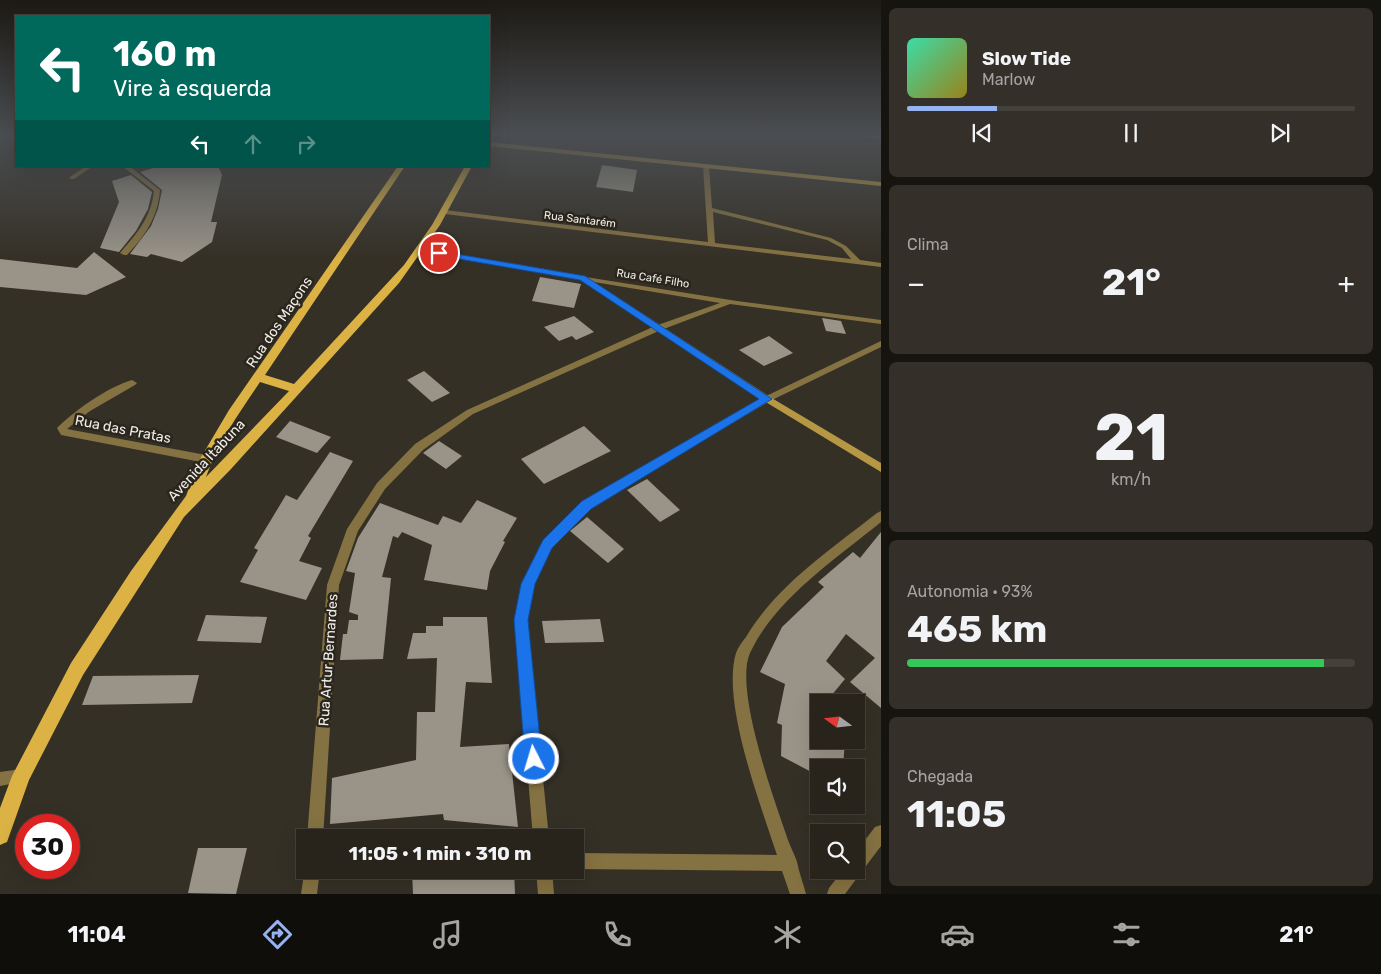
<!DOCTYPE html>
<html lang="pt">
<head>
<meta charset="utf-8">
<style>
  body { margin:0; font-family:Rubik,sans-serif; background:#343029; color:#f1f3f6; height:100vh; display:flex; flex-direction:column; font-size:19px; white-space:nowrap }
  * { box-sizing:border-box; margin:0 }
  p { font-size:16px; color:#a5a4a3 }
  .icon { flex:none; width:28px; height:28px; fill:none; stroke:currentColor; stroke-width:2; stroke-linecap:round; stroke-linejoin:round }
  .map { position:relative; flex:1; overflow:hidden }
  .details { display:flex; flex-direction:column; gap:8px; padding:8px; background:#16140f; width:500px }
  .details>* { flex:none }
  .hud { position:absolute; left:15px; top:15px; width:475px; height:152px; border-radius:0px; box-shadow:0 5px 20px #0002,0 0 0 1px #44413b; background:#00695c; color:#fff; overflow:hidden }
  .needle { width:32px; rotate:285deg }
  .tools { position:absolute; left:810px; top:694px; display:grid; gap:10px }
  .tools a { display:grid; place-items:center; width:55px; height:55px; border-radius:0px; background:#28241c; box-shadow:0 5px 20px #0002,0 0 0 1px #44413b; font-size:25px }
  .speed { position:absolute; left:15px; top:814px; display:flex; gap:10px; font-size:25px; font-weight:700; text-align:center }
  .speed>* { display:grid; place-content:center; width:65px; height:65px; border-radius:50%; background:#28241c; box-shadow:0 5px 20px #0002,0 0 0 1px #44413b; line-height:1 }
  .speed .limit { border:8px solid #d22; background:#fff; color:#111 }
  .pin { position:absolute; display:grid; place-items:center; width:42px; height:42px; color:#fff; margin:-21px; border:2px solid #fff; border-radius:50%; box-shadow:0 1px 5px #0007 }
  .me { position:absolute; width:55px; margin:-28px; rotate:355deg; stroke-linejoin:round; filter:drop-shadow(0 0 4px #0008) }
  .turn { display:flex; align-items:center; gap:18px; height:105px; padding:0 15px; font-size:22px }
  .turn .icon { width:65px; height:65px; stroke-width:2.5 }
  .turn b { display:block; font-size:35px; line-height:42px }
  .lanes { display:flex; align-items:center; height:48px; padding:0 15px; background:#0003; justify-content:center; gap:25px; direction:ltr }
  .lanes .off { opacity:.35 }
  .big { font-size:38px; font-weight:700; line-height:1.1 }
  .details .card { flex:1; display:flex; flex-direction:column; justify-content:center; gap:8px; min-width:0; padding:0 18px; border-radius:8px; background:#343029 }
  .details .dial { align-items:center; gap:0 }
  .dial b { font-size:65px; line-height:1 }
  .song { display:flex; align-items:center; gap:15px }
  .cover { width:60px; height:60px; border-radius:8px; background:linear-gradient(135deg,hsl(160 70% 55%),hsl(50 70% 35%)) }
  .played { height:5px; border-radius:2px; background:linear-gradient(90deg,#95b2f1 20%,#44413b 20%) }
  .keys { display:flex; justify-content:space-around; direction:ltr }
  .heat { display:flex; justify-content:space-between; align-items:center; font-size:28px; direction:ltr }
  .charge { height:8px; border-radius:4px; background:linear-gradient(90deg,#34c759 93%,#44413b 0) }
  .trip { position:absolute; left:296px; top:829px; width:288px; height:50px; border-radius:0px; background:#28241c; box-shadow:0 5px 20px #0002,0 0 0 1px #44413b; font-weight:700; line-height:50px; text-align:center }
  .tab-bar { display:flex; height:80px; justify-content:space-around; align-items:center; background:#100e0b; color:#a5a4a3 }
  .tab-bar .icon { width:35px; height:35px }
  .tab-bar .on { color:#95b2f1 }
  .tab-bar b { font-size:22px; color:#f1f3f6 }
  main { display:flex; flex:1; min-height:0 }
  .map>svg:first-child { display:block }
  .building { fill:#9a9488 }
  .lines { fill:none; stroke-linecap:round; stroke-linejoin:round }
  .street { fill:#857242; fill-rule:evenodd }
  .secondary { fill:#b59744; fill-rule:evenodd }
  .primary { fill:#dbb243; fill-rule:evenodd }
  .route { fill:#1a73e8; stroke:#114b97 }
  .labels { text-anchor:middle; stroke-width:5; stroke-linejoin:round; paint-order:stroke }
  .far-street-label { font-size:11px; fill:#f1eee8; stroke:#2b261d }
  .street-label { font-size:14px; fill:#f1eee8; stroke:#2b261d }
</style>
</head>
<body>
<main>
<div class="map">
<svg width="881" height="894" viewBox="0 0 881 894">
  <rect width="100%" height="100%" fill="#353026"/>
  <g class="building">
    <polygon points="602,165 637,170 633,192 596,187"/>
    <polygon points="160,166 218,166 222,175 211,222 217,222 212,242 182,262 151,254 147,257 130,254 151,226 158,209 162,190 140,172"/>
    <polygon points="131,175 152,192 148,209 136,231 119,252 100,248 119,202 112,181"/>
    <polygon points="94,252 126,277 86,295 0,287 0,259 77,268"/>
    <polygon points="540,277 581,284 574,308 532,301"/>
    <polygon points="574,316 594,332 576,340 572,336 559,341 544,327"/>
    <polygon points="822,318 841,321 846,334 826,331"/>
    <polygon points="769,336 793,353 764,366 739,350"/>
    <polygon points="424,371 450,393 432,402 407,380"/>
    <polygon points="290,421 331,437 317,453 276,437"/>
    <polygon points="584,426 611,451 544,484 521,459"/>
    <polygon points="439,441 462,456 446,469 423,453"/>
    <polygon points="330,452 353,461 308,536 311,538 299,561 322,568 306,600 240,582 258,550 254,548 286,495 297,500"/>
    <polygon points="647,479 680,510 660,522 627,490"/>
    <polygon points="477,500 517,518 503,541 505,542 490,571 487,590 424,580 432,545 402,532 398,538 393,536 382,577 391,578 383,659 340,660 343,634 347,634 349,620 358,620 358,615 349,612 355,573 346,571 358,538 380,503 438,525 443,516 461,523"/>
    <polygon points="587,517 624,549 608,563 570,531"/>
    <polygon points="881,532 881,708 850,682 875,658 846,634 826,661 845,679 826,702 819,702 819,740 845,740 843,768 819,768 819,776 781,756 782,725 777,723 785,684 760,672 782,627 824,587 818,582 853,552 860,558"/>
    <polygon points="206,615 267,617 261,643 197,641"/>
    <polygon points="443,617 487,617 492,683 466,682 460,747 509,744 518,827 444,820 443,814 330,824 332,778 416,760 417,712 435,712 437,658 407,659 413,633 426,633 426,626 443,626"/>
    <polygon points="600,619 604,642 545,643 542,621"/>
    <polygon points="199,675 192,703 82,705 93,676"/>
    <polygon points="198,848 247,848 236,894 188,893"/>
    <polygon points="412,870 514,870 515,894 413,894"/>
  </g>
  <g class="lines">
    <g class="street">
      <path d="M706,164l3,2 3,42 119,30 15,8 14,14 21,3v4l-436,-53 -3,-2 3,-2 263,32 -5,-76zM713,212l114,28 15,8 9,11 -136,-16z"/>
      <polygon points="86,166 93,166 74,179 70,179 70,177"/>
      <path d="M122,166h7l31,24c-2,27 -15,46 -33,65h-3l-4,-2c17,-20 31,-35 34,-62z"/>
      <polygon points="579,276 737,301 881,320 881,324 730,304 661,330 473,414 423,450 385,489 358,531 339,585 323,838 307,838 327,585 347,529 377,483 415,444 467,410 655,326 720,303 582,280 578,278"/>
      <polygon points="881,341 881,347 770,401 590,508 551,547 534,584 527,620 549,838 533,838 515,620 522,584 543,541 582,502 764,397"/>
      <path d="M132,380l5,3 -2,2 -45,26 -23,18 139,26 4,1 1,3 -1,3 -4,1 -145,-28 -4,-7 2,-2c18,-17 49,-39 73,-46z"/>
      <path d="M881,511v11c-45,37 -106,77 -131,131 -16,36 23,143 36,181 2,8 9,21 11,28 2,10 6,21 9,32h-16l-8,-23 -207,-2v-16l202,2c-16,-49 -56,-153 -41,-202 2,-6 6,-11 10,-16 31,-52 84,-87 131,-124z"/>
      <polygon points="21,769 26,771 28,776 26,781 0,786 0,772"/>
      <polygon points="881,825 881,846 845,894 827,894 829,888 843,870 856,870 856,852 875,827"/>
      <polygon points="305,867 305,870 320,870 317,894 301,894"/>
      <polygon points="536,870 552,870 554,894 538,894"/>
    </g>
    <g class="secondary">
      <polygon points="853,134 881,135 881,139 856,136"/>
      <polygon points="489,142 881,182 881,186 489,146"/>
      <polygon points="421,248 585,276 770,397 881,463 881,472 764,401 580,280 419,251 419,249"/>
    </g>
    <path class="primary" d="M398,166h7l-140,209 29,9 110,-119 28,-40 33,-59h7l-32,59 -41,58 -168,186 -47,48 -101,158 -54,105 -22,62 -7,3v-37l12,-32 59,-113 60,-92 55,-75 14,-37 29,-49zM260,382l29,9 -83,86c12,-35 34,-65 54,-95z"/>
  </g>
  <linearGradient id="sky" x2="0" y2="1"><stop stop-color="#1d1a15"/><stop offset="0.52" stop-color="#4b4e52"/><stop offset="1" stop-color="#4b4e52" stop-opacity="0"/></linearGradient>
  <rect width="881" height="259" fill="url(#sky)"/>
  <polygon class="route" points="439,251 585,276 772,399 591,509 552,548 535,584 528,620 542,759 540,765 534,768 528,765 525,759 514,620 521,584 543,540 582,501 759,399 580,280 436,255 436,251"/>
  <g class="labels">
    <g class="far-street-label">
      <text transform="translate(580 219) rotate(7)" y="4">Rua Santarém</text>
      <text transform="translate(653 278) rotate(9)" y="4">Rua Café Filho</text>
    </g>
    <g class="street-label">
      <text transform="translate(279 322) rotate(-56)" y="5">Rua dos Maçons</text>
      <text transform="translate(123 429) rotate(11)" y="5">Rua das Pratas</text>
      <text transform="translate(206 460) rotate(-47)" y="5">Avenida Itabuna</text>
      <text transform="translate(328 660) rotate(-86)" y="5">Rua Artur Bernardes</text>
    </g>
  </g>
</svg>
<div class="tools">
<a><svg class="needle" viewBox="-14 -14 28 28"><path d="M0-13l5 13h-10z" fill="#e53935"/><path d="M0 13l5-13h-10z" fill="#a5a4a3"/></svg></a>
<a><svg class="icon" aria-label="sound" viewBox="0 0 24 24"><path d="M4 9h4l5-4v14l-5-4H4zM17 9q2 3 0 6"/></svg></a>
<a><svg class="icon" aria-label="search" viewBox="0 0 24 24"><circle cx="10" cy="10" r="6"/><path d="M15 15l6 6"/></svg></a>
</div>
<div class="speed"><div class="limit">30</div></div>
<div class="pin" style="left:439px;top:253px;background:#d93025"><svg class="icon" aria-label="arrive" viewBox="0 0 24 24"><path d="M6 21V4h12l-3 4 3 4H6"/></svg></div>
<svg class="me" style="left:534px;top:759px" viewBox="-20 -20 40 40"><circle r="17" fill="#1a73e8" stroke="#fff" stroke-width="3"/><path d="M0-11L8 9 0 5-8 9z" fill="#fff"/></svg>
<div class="trip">11:05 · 1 min · 310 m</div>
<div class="hud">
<div class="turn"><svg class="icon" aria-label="left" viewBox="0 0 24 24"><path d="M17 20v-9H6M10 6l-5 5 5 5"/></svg><div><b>160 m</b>Vire à esquerda</div></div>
<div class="lanes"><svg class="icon" aria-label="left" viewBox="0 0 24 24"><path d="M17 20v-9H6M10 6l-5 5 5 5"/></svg><svg class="icon off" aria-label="ahead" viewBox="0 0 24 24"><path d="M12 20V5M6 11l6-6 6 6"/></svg><svg class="icon off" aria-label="right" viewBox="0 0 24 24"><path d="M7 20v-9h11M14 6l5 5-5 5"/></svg></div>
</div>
</div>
<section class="details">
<div class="card">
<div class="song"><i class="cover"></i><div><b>Slow Tide</b><p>Marlow</p></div></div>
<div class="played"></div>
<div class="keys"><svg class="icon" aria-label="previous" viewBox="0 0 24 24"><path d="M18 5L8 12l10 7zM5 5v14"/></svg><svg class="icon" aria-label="pause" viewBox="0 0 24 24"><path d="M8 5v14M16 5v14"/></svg><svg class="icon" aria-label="next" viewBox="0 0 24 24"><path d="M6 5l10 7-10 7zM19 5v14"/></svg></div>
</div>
<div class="card"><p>Clima</p>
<div class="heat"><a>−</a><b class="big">21°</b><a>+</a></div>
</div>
<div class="card dial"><b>21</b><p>km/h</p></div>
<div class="card"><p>Autonomia · 93%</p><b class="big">465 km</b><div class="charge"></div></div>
<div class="card"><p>Chegada</p><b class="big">11:05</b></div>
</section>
</main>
<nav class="tab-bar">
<b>11:04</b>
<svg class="icon on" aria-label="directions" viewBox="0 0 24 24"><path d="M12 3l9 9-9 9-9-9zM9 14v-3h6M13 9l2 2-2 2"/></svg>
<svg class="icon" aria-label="music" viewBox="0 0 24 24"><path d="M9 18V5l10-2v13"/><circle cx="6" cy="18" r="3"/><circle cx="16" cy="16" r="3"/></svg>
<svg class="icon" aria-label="phone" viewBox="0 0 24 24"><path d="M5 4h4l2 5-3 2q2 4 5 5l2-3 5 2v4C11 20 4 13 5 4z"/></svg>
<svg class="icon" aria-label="climate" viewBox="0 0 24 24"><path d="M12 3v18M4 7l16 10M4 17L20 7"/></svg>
<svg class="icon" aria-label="car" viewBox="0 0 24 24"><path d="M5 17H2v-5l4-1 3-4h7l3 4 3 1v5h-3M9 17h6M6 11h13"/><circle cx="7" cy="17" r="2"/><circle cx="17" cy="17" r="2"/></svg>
<svg class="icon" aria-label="filters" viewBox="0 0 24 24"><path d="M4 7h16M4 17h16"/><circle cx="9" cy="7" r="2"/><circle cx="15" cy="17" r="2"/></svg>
<b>21°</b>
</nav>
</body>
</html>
